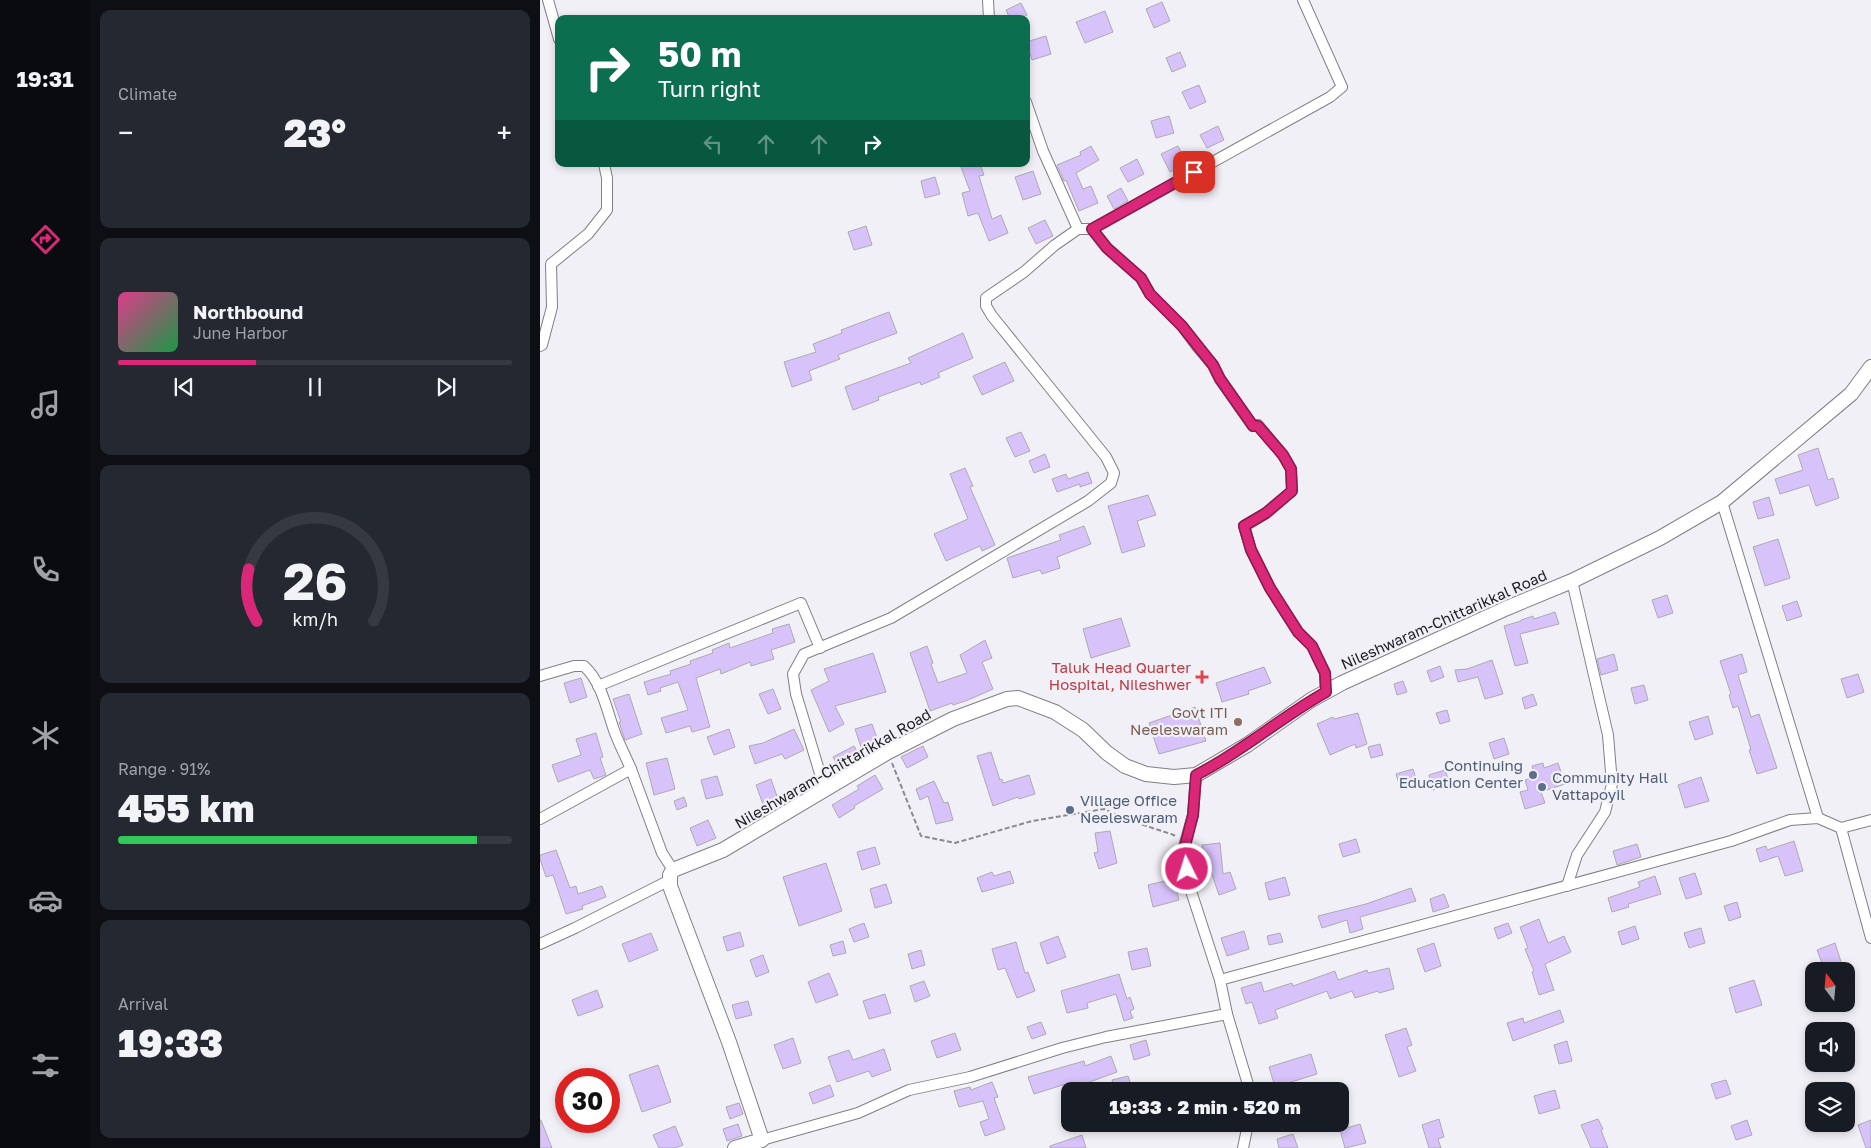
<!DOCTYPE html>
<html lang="en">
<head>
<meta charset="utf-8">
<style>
  body { margin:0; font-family:"Golos Text",sans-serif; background:#242831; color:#f1f3f6; height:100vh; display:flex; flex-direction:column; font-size:19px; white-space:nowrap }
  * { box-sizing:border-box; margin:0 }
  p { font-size:16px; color:#9ea1a6 }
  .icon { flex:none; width:28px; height:28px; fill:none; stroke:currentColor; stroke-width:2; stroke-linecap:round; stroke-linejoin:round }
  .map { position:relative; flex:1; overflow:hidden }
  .panel { display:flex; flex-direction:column; gap:10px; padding:10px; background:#0d0f14; width:450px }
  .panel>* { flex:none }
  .hud { position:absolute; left:15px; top:15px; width:475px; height:152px; border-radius:10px; box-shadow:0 2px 8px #0003; background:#0b6e4f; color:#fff; overflow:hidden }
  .needle { width:32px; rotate:344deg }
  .tools { position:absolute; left:1265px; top:962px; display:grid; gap:10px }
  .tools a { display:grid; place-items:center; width:50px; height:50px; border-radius:10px; background:#171b24; box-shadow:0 2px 8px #0003; font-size:25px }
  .speed { position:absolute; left:15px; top:1068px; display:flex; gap:10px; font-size:25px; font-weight:700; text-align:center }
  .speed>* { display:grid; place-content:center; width:65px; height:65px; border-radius:50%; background:#171b24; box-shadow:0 2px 8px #0003; line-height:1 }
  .speed .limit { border:8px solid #d22; background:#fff; color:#111 }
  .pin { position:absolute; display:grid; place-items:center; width:42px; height:42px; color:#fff; margin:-21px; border-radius:10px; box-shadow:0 2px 8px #0006 }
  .me { position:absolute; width:55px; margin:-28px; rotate:356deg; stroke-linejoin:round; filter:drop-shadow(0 0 4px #0008) }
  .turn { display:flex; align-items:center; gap:18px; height:105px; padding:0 20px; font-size:22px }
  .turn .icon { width:65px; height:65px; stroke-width:2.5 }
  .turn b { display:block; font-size:35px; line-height:42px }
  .lanes { display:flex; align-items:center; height:48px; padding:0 20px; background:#0003; justify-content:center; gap:25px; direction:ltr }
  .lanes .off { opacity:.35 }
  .big { font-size:38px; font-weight:800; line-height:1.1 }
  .panel .card { flex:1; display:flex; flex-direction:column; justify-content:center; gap:8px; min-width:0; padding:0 18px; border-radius:10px; background:#242831 }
  .panel .dial { align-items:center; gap:0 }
  .dial svg { height:130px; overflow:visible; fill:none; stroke:#363941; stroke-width:7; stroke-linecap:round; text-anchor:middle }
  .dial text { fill:#f1f3f6; stroke:none }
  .song { display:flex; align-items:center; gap:15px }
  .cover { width:60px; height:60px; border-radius:8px; background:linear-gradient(135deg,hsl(330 70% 55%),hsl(140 70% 35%)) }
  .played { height:5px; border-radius:2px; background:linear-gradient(90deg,#db2777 35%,#363941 35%) }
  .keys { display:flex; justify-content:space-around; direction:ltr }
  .heat { display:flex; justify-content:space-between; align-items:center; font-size:28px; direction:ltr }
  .charge { height:8px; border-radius:4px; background:linear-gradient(90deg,#34c759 91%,#363941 0) }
  .trip { position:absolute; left:521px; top:1082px; width:288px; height:50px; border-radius:10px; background:#171b24; box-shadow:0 2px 8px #0003; font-weight:800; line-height:50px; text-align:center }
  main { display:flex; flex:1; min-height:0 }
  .menu { display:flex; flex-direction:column; width:90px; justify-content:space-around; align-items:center; background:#090b0e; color:#9ea1a6 }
  .menu .icon { width:35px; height:35px }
  .menu .on { color:#db2777 }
  .menu b { font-size:22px; color:#f1f3f6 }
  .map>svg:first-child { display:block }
  .building { fill:#d7c2f9; stroke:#adabb1 }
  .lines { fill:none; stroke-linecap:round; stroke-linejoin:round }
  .street-casing { stroke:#817f85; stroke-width:12 }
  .secondary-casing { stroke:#817f85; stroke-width:16 }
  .path { stroke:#8b898e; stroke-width:2; stroke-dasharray:5 2.5; stroke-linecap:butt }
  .street { stroke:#fff; stroke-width:10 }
  .secondary { stroke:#fff; stroke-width:14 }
  .route-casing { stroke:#8e194d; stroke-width:12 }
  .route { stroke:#db2777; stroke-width:9 }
  .health-dot { fill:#e0444e; stroke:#f2f0f7; stroke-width:2 }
  .education-dot { fill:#8d6e63; stroke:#f2f0f7; stroke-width:2 }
  .service-dot { fill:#5c6f8a; stroke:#f2f0f7; stroke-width:2 }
  .labels { text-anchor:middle; stroke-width:4.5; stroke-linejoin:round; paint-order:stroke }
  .street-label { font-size:15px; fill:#222123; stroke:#f2f0f7 }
  .health-label { font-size:15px; fill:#be3a42; stroke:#f2f0f7; text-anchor:end }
  .education-label { font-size:15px; fill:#785e54; stroke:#f2f0f7; text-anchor:end }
  .service-label { font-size:15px; fill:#4e5e75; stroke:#f2f0f7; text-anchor:start }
</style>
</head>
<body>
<main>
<nav class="menu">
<b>19:31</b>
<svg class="icon on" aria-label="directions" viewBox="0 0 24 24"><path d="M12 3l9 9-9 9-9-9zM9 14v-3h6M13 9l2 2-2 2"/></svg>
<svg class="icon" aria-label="music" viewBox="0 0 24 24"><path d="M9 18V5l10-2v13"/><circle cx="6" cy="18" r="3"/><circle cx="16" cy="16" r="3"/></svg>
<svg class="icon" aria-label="phone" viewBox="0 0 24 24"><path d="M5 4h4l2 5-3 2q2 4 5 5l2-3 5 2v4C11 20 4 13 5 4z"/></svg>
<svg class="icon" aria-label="climate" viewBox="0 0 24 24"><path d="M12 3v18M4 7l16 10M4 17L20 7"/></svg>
<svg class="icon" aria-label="car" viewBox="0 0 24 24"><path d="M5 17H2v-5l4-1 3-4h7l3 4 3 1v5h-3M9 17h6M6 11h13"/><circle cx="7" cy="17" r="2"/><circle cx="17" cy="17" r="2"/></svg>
<svg class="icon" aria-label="filters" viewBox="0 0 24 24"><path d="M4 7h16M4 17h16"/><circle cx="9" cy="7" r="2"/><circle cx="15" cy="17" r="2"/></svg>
</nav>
<section class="panel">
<div class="card"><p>Climate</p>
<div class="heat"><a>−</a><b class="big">23°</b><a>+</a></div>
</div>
<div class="card">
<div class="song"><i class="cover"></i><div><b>Northbound</b><p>June Harbor</p></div></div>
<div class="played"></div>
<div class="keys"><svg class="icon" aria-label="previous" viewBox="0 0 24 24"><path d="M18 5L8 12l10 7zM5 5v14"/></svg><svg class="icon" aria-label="pause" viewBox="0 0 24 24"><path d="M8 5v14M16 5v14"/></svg><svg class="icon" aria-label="next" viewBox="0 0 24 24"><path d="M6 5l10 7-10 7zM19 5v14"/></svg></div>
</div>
<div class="card dial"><svg viewBox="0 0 100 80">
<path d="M14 69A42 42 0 1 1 86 69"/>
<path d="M14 69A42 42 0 0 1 9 37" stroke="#db2777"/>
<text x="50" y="56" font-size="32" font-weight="700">26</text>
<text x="50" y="72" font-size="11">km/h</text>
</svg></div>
<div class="card"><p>Range · 91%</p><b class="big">455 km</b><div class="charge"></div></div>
<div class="card"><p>Arrival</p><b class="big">19:33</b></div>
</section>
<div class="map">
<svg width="1331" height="1148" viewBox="0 0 1331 1148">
  <rect width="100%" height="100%" fill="#f2f0f7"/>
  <g class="building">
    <polygon points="622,2 630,21 614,28 606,9"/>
    <polygon points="481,3 487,15 479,19 470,19 466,10"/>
    <polygon points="565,11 573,32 545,43 536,22"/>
    <polygon points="506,36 511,54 492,60 486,42"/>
    <polygon points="640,52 646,66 632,72 626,58"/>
    <polygon points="659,85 666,102 650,109 642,92"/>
    <polygon points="629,116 634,133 616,138 611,121"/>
    <polygon points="678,126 684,140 667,148 660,135"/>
    <polygon points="551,146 559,160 536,173 543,189 551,186 558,203 539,211 526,180 524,181 517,165 541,155 540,152"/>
    <polygon points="638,146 647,163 630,172 621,154"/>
    <polygon points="597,159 604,174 588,182 580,168"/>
    <polygon points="420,164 440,164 444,175 439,176 452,219 461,215 468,233 449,241 438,213 428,216 422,193 430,191"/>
    <polygon points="493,171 501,194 483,200 475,177"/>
    <polygon points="395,177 400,194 385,198 381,181"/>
    <polygon points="581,188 588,201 574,209 567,196"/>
    <polygon points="505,220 513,236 496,244 488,228"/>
    <polygon points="326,226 332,245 314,250 308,232"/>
    <polygon points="349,312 357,333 298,355 300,359 269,371 272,380 252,387 244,362 276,352 273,344 302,333 301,330"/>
    <polygon points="423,333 433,358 398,373 400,377 381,385 380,382 338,397 339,400 313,410 305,387 371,363 368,358"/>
    <polygon points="465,362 474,381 442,395 433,376"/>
    <polygon points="481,432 490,451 475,457 466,438"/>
    <polygon points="1278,448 1288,480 1293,478 1299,498 1276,506 1269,485 1240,494 1235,479 1263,470 1258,455"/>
    <polygon points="505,454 510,467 494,473 489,461"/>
    <polygon points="425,468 433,486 430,487 455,545 442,551 440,546 406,561 394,534 428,519 410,474"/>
    <polygon points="548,472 552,483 540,487 540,484 517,492 512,479 526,474 528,479"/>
    <polygon points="608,495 616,515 597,521 605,546 582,553 568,506"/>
    <polygon points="1229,497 1234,515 1218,519 1213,502"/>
    <polygon points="544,526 551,544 517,557 520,568 502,574 500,570 473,578 467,558 521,540 519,535"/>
    <polygon points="1238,539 1250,578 1225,586 1213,547"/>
    <polygon points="1127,595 1133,613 1118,618 1112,600"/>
    <polygon points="1257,601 1262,616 1247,621 1242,606"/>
    <polygon points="1015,612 1019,624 980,634 988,663 975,666 964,626 981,621 981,620 993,616 994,619"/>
    <polygon points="581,618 590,646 551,658 543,629"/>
    <polygon points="249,624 255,642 231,650 234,659 211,666 210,662 181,674 180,669 156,678 170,727 152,732 150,726 126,733 121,718 148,710 138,682 120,688 121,691 108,695 104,682 131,674 130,671 151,664 150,661 173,653 172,650 189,643 190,648 233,633 232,629"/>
    <polygon points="445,640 452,658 442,662 453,689 428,700 413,705 412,703 390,711 370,653 387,646 393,663 391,664 398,683 427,673 420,655"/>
    <polygon points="333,653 346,692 295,706 304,724 289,732 271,690 289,681 284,669"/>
    <polygon points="1074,654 1078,670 1061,675 1057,659"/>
    <polygon points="1202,654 1207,672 1198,675 1211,717 1219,714 1237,768 1217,774 1209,750 1211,750 1198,706 1193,708 1189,695 1191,694 1180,661"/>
    <polygon points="952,660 963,694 945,699 938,677 918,682 915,670 927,669"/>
    <polygon points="900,666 904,677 891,682 887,671"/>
    <polygon points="724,667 731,683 708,691 709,694 682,702 676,683"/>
    <polygon points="1318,674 1324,692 1307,698 1301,679"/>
    <polygon points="41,678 47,697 30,703 24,683"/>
    <polygon points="863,681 867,692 857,695 854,684"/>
    <polygon points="1104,685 1108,700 1095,704 1091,688"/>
    <polygon points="233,689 241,709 228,714 219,694"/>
    <polygon points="89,694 102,734 85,740 79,722 81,722 73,699"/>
    <polygon points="993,694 997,705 985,709 982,698"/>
    <polygon points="655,707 666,741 619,754 609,723"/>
    <polygon points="907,710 910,721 900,724 896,713"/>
    <polygon points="818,713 827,744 816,748 815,744 790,755 777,724 793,717 794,719"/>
    <polygon points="1168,716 1173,734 1155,740 1149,722"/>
    <polygon points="332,724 338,741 321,747 315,729"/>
    <polygon points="189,729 195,747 174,755 167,737"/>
    <polygon points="254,729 264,750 245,759 242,754 215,764 209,746 223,743"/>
    <polygon points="56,733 63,757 60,758 66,775 54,779 50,770 18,782 12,765 41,755 36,739"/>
    <polygon points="964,738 969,754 954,759 949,743"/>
    <polygon points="840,744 843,755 831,758 828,747"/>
    <polygon points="314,746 320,758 300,770 293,757"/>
    <polygon points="383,746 388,757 367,768 361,757"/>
    <polygon points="451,752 460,780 462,779 463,783 489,775 495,794 479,799 478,797 453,806 437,756"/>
    <polygon points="127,758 135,789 114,795 106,763"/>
    <polygon points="1003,763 1004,768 1018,763 1025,784 1001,792 1005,803 985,809 980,792 988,790 985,780 995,777 992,766"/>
    <polygon points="873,769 878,785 861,790 856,774"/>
    <polygon points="905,770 910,785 893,790 889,775"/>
    <polygon points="335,775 343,789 314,806 315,808 299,818 292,805 319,789 317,786"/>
    <polygon points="177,776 183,795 166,799 161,780"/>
    <polygon points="1161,777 1169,801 1145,808 1138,785"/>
    <polygon points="231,779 239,802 224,807 216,785"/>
    <polygon points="394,781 404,803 408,802 413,820 396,824 388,796 380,800 376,789"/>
    <polygon points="144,797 147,806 137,810 134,801"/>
    <polygon points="168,820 176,838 157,846 150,828"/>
    <polygon points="570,831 577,863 559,869 554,853 558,852 555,833"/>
    <polygon points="816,839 820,852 803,857 799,844"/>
    <polygon points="1254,841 1263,871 1245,876 1238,856 1220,862 1216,849 1226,846 1227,850"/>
    <polygon points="680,843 683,874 690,872 696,889 679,895 668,863 664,863 662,845"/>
    <polygon points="1097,844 1101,857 1077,865 1073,851"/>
    <polygon points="335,847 340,864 322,870 317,852"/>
    <polygon points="16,850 30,888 36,886 38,894 62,886 66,897 42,906 43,909 26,914 13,875 6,877 0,859 0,855"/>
    <polygon points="286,863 302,911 259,926 243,877"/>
    <polygon points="470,871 474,883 442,892 437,878 452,872 454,876"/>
    <polygon points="1155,873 1162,894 1146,899 1139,878"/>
    <polygon points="1115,876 1121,894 1088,904 1089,907 1072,912 1068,898 1100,887 1098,882"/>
    <polygon points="745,877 750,895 729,900 725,883"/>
    <polygon points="634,879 639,900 613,907 608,885"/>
    <polygon points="346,884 352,903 335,908 330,889"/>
    <polygon points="871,888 876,901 820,917 823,929 810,933 807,920 782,928 778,916 826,904"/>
    <polygon points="904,894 909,907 893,912 890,899"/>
    <polygon points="1197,902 1201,917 1189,921 1184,906"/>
    <polygon points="999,919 1008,943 1024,936 1031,952 1005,964 1014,990 999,995 992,972 994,971 985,949 988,948 980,927"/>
    <polygon points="324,923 329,937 314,942 309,929"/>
    <polygon points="968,923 972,933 958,939 954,928"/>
    <polygon points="1095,926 1099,939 1082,945 1078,932"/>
    <polygon points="1161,928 1165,943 1149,948 1144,933"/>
    <polygon points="704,931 709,949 687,956 681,938"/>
    <polygon points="200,932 204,946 187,951 183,937"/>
    <polygon points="111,933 118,950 89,962 82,944"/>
    <polygon points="740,933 743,942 729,945 727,936"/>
    <polygon points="518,936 526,957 507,964 500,943"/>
    <polygon points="303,941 306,953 293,956 290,945"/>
    <polygon points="476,942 485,973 488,972 495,991 477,998 465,968 458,970 452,949"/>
    <polygon points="894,943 901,966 885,972 877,949"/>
    <polygon points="1295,943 1304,971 1285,971 1277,950"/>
    <polygon points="607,948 611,966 592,970 588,952"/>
    <polygon points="381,950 385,965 372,969 368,954"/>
    <polygon points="223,955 229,972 216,977 210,960"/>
    <polygon points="849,968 854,989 839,993 838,991 815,998 812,991 790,999 787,991 735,1010 738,1018 719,1024 712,1002 706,1004 701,988 721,982 724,992 752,983 753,986 795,971 798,980 827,970 828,973"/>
    <polygon points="289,973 298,995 276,1003 268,982"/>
    <polygon points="579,974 587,999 590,997 594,1009 590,1011 593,1018 584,1021 576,994 547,1003 548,1008 527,1013 521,991"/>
    <polygon points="1214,980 1222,1005 1196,1013 1189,988"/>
    <polygon points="384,981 390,996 375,1002 370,986"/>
    <polygon points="57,990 63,1007 38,1016 32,1000"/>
    <polygon points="345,994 351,1013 329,1019 323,1001"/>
    <polygon points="208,1001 212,1015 196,1019 192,1005"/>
    <polygon points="1020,1010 1024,1022 973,1041 967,1023 983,1018 984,1023"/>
    <polygon points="501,1022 506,1034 492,1039 487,1027"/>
    <polygon points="866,1028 872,1045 867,1047 876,1071 859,1077 845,1035"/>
    <polygon points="415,1033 421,1050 397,1058 391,1041"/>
    <polygon points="253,1038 261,1063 243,1069 234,1045"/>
    <polygon points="606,1040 610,1055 594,1060 590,1045"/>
    <polygon points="1027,1041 1032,1061 1019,1064 1014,1045"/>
    <polygon points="344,1049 351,1070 332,1077 329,1071 297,1082 288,1057 309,1050 313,1060"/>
    <polygon points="771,1054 777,1074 735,1087 729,1067"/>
    <polygon points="571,1056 577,1072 547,1083 530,1087 529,1083 494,1094 488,1077 544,1061 545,1066"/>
    <polygon points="118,1065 131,1102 102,1112 89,1075"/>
    <polygon points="588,1076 593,1091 575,1091 572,1080"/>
    <polygon points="1186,1080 1191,1094 1176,1099 1171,1084"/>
    <polygon points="452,1082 458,1097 454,1098 465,1129 445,1136 440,1122 449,1119 443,1101 419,1107 414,1091 430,1087 431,1090"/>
    <polygon points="290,1085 294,1096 273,1104 269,1093"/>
    <polygon points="1015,1090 1020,1108 999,1114 994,1096"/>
    <polygon points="199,1103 203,1114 190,1119 186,1107"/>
    <polygon points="899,1119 904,1137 898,1139 901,1148 889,1148 882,1125"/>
    <polygon points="1058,1119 1063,1129 1061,1130 1068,1148 1051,1148 1041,1125"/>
    <polygon points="0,1120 1,1120 12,1148 0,1148"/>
    <polygon points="1207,1120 1212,1135 1196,1140 1191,1126"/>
    <polygon points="1331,1120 1331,1148 1326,1148 1318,1125"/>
    <polygon points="198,1124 202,1136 187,1141 183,1129"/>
    <polygon points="820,1124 826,1143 805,1148 800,1130"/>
    <polygon points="135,1126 143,1145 135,1148 119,1148 113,1135"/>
    <polygon points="753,1134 758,1148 739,1148 737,1139"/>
    <polygon points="542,1135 546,1148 510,1148 510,1146"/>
  </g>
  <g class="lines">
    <g class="street-casing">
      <g id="street">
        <polyline points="8,0 19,39"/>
        <polyline points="448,0 449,19"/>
        <polyline points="486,102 503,151 538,229"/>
        <polyline points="552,229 567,248 601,278 610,294 642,326 656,345 673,365 680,379 713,426 718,425 743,455 751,469 752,491 726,513 704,526 711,550 730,588 758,632 772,646 785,673 786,692"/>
        <polyline points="0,346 2,345 12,307 11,264 48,234 67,210 67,178 64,164"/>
        <polyline points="1182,502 1278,818"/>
        <path d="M0,676l34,-10h10c18,16 23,45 31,67 5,13 11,24 16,36"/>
        <polyline points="58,686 261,603 280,648"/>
        <polyline points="656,775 653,815 643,850 650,888 680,980 687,1014 710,1091"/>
        <polyline points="285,790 256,694 253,674 264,654 351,618 548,501 571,483 574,473 566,457 452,316 446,306 446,298 484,272 515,245 538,229 552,229 790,97 802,87 763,0"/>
        <polyline points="0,819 91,769 122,853 133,870"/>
        <polyline points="1301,828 1331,938"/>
        <polyline points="1027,886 1037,855 1065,812 1072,784 1068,735 1032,581"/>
        <polyline points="0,944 35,928 130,880"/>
        <polyline points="680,980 1191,841 1250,820 1278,818 1301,828 1331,820"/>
        <polyline points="222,1140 318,1113 369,1090 430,1077 522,1048 566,1037 687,1014"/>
        <polyline points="703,1148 708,1124"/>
      </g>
    </g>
    <g class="secondary-casing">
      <polyline id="secondary" points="195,1148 222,1140 189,1042 130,886 130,875 133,870 183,850 348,752 413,719 467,699 478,698 515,712 543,730 567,753 585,766 606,774 634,777 656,775 707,745 771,700 802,683 967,608 1032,581 1120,538 1182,502 1311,394 1331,367"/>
    </g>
    <polyline class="path" points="352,763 381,836 415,843 492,821 564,809 588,820 634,835 635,837"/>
    <use href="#street" class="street"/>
    <use href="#secondary" class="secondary"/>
  </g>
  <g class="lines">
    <g class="route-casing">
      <path id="route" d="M647,869l-3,-19 9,-35 3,-40c46,-23 85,-58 130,-83l-1,-19 -13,-27 -14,-14 -28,-44 -19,-38 -7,-24 22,-13 26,-22 -1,-22 -8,-14 -25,-29h-5l-33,-47 -7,-14 -31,-39 -32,-32 -9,-16 -34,-30 -15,-19 102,-57"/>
    </g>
    <use href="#route" class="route"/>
  </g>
  <path class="health-dot" d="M659.5 669.5h5v5h5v5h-5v5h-5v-5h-5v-5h5z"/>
  <circle class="education-dot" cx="698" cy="722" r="5"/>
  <g class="service-dot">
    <circle cx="993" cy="775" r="5"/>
    <circle cx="1002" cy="787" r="5"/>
    <circle cx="530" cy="810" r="5"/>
  </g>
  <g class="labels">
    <g class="street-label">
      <text transform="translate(904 620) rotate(-24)" y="5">Nileshwaram-Chittarikkal Road</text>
      <text transform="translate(293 769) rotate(-30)" y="5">Nileshwaram-Chittarikkal Road</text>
    </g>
    <g class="health-label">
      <text x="651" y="673">Taluk Head Quarter<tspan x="651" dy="17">Hospital, Nileshwer</tspan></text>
    </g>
    <g class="education-label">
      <text x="688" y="718">Govt ITI<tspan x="688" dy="17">Neeleswaram</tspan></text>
    </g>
    <g class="service-label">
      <text x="983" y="771" text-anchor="end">Continuing<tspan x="983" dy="17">Education Center</tspan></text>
      <text x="1012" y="783">Community Hall<tspan x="1012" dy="17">Vattapoyil</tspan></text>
      <text x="540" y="806">Village Office<tspan x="540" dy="17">Neeleswaram</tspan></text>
    </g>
  </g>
</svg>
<div class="tools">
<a><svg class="needle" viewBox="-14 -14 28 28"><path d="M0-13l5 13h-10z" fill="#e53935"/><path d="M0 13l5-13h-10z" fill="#9ea1a6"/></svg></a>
<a><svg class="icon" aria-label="sound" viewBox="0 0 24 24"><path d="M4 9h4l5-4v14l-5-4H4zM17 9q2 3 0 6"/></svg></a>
<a><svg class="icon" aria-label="layers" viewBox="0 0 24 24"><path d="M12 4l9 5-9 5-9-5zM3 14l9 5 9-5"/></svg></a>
</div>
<div class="speed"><div class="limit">30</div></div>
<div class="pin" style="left:654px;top:172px;background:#d93025"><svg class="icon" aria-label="arrive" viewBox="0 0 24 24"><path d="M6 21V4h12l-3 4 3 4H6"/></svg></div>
<svg class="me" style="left:647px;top:869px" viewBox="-20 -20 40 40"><circle r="17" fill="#db2777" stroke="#fff" stroke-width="3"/><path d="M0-11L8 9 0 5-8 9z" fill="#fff"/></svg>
<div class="trip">19:33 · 2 min · 520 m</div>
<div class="hud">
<div class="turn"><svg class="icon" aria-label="right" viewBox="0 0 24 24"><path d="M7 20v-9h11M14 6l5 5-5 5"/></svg><div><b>50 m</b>Turn right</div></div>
<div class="lanes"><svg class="icon off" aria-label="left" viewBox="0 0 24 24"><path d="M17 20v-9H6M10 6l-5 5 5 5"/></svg><svg class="icon off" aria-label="ahead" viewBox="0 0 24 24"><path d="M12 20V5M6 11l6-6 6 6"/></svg><svg class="icon off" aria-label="ahead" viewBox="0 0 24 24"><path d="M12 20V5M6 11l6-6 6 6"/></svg><svg class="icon" aria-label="right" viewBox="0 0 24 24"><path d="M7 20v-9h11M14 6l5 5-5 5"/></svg></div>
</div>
</div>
</main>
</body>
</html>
